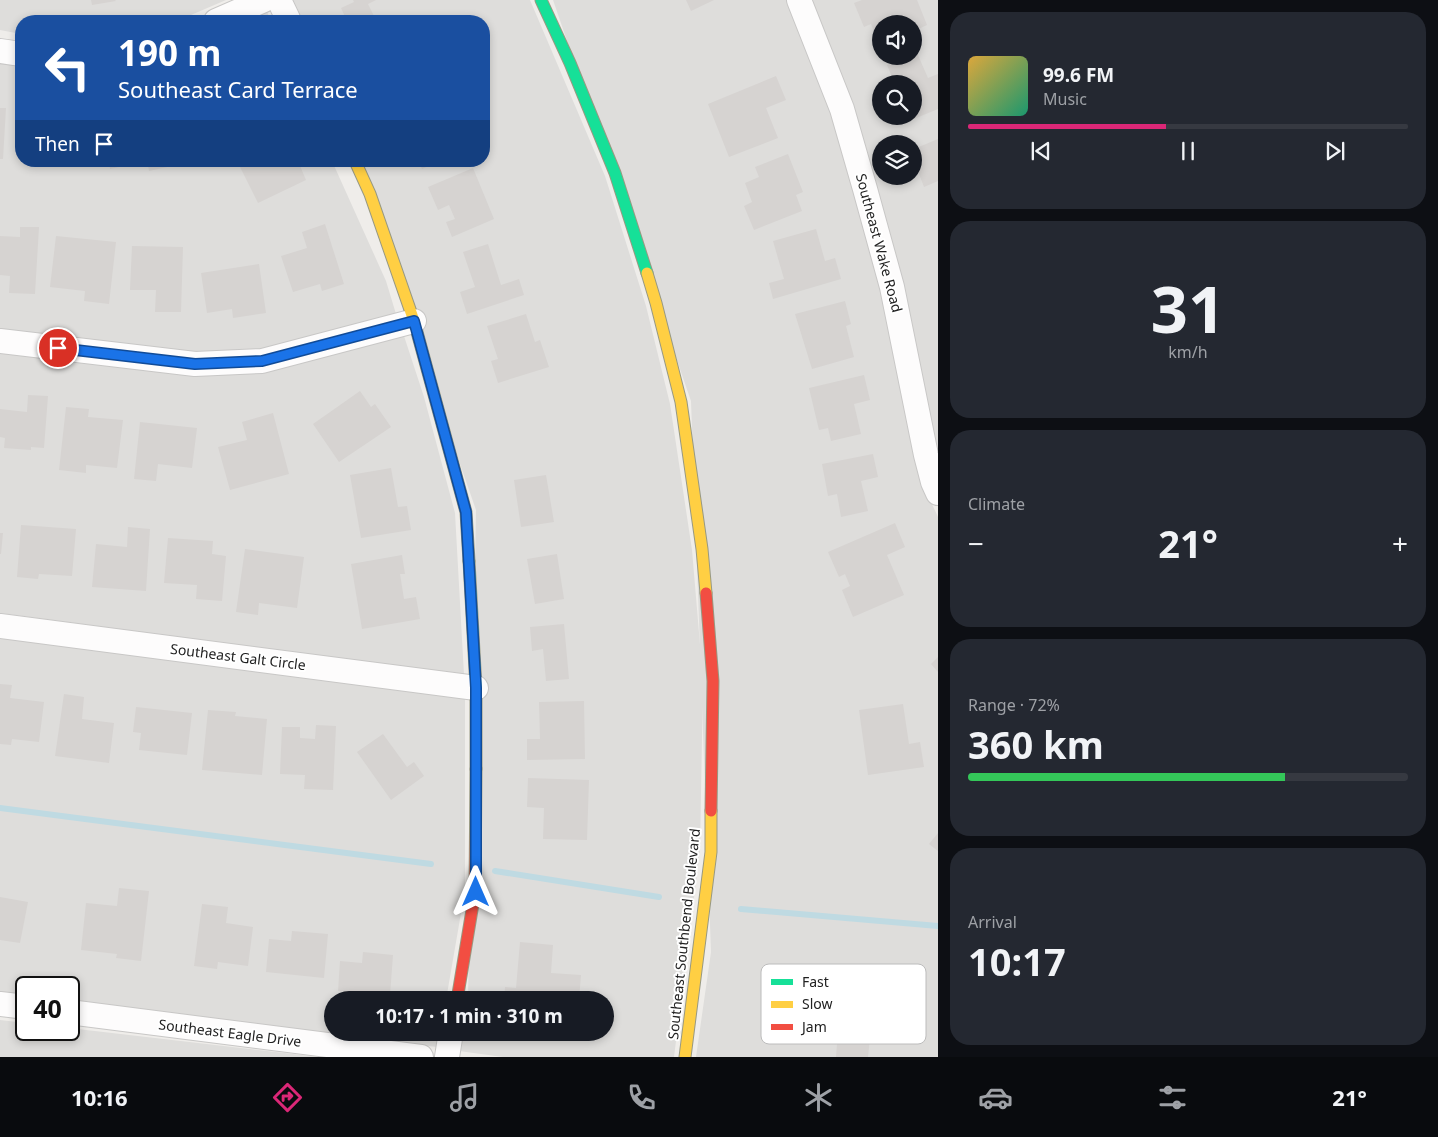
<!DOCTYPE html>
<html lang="en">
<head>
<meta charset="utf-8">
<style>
  body { margin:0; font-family:"Noto Sans",sans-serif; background:#242831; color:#f1f3f6; height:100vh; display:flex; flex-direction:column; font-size:19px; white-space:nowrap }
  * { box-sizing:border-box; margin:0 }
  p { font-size:16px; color:#9ea1a6 }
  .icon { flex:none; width:28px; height:28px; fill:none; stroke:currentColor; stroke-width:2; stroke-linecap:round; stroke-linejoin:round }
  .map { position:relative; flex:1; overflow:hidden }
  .side { display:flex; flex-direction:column; gap:12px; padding:12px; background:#0d0f14; width:500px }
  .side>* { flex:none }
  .banner { position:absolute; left:15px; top:15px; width:475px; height:152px; border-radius:20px; box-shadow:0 2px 8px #0003; background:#1a4fa0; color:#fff; overflow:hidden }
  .controls { position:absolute; left:872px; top:15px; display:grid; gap:10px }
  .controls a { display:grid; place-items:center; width:50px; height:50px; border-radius:50%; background:#171b24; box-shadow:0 2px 8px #0003; font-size:25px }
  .speed { position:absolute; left:15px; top:976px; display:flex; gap:10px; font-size:25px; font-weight:700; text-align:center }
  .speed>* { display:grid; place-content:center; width:65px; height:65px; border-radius:50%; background:#171b24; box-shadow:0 2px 8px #0003; line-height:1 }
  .speed .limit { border:2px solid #111; border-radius:8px; background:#fff; color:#111 }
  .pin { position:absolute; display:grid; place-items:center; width:42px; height:42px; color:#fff; margin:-21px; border:2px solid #fff; border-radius:50%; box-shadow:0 1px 5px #0007 }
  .me { position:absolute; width:55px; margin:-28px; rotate:0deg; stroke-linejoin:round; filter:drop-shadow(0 0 4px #0008) }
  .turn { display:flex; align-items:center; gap:18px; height:105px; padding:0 20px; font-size:22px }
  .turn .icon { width:65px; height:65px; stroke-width:2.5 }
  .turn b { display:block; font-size:35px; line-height:42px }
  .then { display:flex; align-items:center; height:48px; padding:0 20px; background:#0003; gap:10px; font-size:19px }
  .big { font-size:38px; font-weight:700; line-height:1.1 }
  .side .widget { flex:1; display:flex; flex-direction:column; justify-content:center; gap:8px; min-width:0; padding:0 18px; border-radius:20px; background:#242831 }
  .side .dial { align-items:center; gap:0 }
  .dial b { font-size:65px; line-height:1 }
  .song { display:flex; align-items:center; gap:15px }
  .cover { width:60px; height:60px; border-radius:8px; background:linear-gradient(135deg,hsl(40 70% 55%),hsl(160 70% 35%)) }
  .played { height:5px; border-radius:2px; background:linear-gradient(90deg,#db2777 45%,#363941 45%) }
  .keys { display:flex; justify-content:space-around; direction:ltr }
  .heat { display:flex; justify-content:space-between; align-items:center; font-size:28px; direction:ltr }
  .charge { height:8px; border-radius:4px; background:linear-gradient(90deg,#34c759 72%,#363941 0) }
  .trip { position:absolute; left:324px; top:991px; width:290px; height:50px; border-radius:25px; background:#171b24; box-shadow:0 2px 8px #0003; font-weight:700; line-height:50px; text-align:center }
  .tabs { display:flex; height:80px; justify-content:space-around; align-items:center; background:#090b0e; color:#9ea1a6 }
  .tabs .icon { width:35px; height:35px }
  .tabs .selected { color:#db2777 }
  .tabs b { font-size:22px; color:#f1f3f6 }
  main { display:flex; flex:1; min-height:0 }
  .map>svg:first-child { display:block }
  .residential { fill:#dedddb; fill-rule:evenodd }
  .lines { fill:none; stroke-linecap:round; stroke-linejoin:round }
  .stream { stroke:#bfdae2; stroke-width:6 }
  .building { fill:#d6d3d1 }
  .street-casing { stroke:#c8c7c6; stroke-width:26 }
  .fast-casing { stroke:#989982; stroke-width:13 }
  .slow-casing { stroke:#989982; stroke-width:13 }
  .jam-casing { stroke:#989982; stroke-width:13 }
  .street { stroke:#fdfcfc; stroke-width:24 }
  .fast { stroke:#16e098; stroke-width:11 }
  .slow { stroke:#ffcf43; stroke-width:11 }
  .jam { stroke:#f24e42; stroke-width:11 }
  .route-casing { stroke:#114b97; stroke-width:12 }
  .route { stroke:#1a73e8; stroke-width:9 }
  .labels { text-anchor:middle; stroke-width:4; stroke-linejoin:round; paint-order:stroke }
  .street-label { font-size:14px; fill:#212121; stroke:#fff }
  .key { fill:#fff; stroke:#bcbcbc; stroke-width:1 }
  .key-label { font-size:14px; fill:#212121 }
</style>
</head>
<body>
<main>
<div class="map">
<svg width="938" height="1057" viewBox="0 0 938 1057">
  <rect width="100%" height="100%" fill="#efedea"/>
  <g class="residential">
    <polygon points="0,0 226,0 177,21 21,21 21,34 0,30"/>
    <polygon points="285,0 530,0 605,176 646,306 670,404 692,550 703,680 700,850 674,1057 503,1057 459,1051 462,1033 605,1032 605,1000 468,1000 476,510 355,161 484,161 484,21 294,21"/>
    <polygon points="553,0 787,0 832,113 882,288 924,487 938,517 938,1057 696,1057 711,952 691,401"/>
    <path d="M810,0h128v458zM881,24h33v32h-33zM881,84h33v32h-33zM881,144h33v32h-33z"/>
    <polygon points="266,9 271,21 237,21"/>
    <polygon points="0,53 21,57 21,161 332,161 386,281 396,314 260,350 195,353 0,329"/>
    <polygon points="404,336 424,397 455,513 464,675 0,613 0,352 195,376 265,373"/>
    <polygon points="0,636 465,698 465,890 446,1000 332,1000 332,1032 440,1033 437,1047 69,1005 69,988 26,988 26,1000 0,997"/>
    <polygon points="0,1020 26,1023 26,1030 69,1030 69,1028 319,1057 0,1057"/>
  </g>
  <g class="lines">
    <g class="stream">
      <polyline points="0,808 431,864"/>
      <polyline points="495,871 659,897"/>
      <polyline points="741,909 938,926"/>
    </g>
  </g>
  <g class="building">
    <polygon points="91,0 115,0 116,1 92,5"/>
    <polygon points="353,0 376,0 368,4 374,16 363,21 347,21 341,8 354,2"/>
    <polygon points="686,0 714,0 691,11"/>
    <polygon points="862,0 917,0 927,25 914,31 914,24 881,24 881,48 871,24 864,27 854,3"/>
    <polygon points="917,53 928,78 938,74 938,109 909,121 908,116 914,116 914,84 895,84 887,65 909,56 914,56 914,54"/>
    <polygon points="776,76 786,100 766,108 778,138 729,157 708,104"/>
    <polygon points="0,108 6,108 3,159 0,159"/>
    <polygon points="938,139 938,181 924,187 914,161 914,149"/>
    <polygon points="788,154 803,192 796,195 802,211 754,230 744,206 752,202 745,183 759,177 755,167"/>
    <polygon points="109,161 141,161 141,162 110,169"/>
    <polygon points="147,161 171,161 172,166 149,171"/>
    <polygon points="237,161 288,161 289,164 298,161 306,180 258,203"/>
    <polygon points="418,161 440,161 422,169"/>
    <polygon points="473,168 494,219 452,237 446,222 455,219 449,205 438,210 428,187"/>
    <polygon points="325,224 344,284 322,291 320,284 293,292 281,256 307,248 302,232"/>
    <polygon points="20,227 39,227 35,294 9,293 10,276 0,275 0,236 20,237"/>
    <polygon points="816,229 825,261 835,258 841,279 773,299 769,283 784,279 773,241"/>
    <polygon points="56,236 116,242 109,304 84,301 85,291 50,287"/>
    <polygon points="488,244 501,285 519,279 524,295 467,314 460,292 475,287 463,252"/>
    <polygon points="132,246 183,247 181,312 155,312 156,290 130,290"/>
    <polygon points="259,264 266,313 233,318 232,309 207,313 201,273"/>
    <polygon points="845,301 851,324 846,326 854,357 812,369 795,314"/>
    <polygon points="526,314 535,342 540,340 549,367 498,383 491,361 498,359 487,326"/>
    <polygon points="864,375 870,400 854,404 861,434 831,441 828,428 819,430 809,388"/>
    <polygon points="360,391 371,407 375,404 391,427 339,462 313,424"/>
    <polygon points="28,395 48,396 44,448 31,447 31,450 4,448 5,438 0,437 0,409 27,412"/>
    <polygon points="66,407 89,409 88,417 123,420 117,468 86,465 86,473 59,470"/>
    <polygon points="273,413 289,474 230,490 218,447 247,440 242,422"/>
    <polygon points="140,422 197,428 192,468 158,464 156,481 134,479"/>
    <polygon points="873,454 878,477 861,481 868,511 841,517 837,494 828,496 822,464"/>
    <polygon points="391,468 398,507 407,506 411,530 361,538 350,475"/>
    <polygon points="546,475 554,522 521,527 514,480"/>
    <polygon points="895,523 905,547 887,555 904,595 853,617 842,590 850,586 845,574 839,577 828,552"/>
    <polygon points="21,525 76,529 72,576 39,574 38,579 17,577"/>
    <polygon points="128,527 150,529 146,591 92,587 96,544 127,547"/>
    <polygon points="0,533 3,533 1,554 0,554"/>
    <polygon points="168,538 213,541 212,554 226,556 222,601 196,599 197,585 164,583"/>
    <polygon points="245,549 304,557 297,608 259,603 258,615 236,612"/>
    <polygon points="557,554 564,599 535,604 527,559"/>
    <polygon points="402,555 405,574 400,574 404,599 416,597 420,619 362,629 351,564"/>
    <polygon points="564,624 569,679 546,681 543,649 532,651 530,627"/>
    <polygon points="938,657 938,672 931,664"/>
    <polygon points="0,684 12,685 10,698 44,702 39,742 12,739 11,745 0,744"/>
    <polygon points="64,694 84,697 82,719 114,723 109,763 55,756"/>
    <polygon points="584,701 585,759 527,760 527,739 540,739 539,702"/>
    <polygon points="903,704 909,744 920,742 924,767 868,775 859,710"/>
    <polygon points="136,707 192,713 187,755 139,750 141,733 133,732"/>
    <polygon points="208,710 236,712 235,716 267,719 262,775 202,770"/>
    <polygon points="316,725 336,726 333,790 304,789 305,775 280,774 282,727 300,727 300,738 315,739"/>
    <polygon points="383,734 407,767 414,762 424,776 391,800 357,752"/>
    <polygon points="528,778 589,780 587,840 543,839 544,808 527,807"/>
    <polygon points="938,833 938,851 929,844"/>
    <polygon points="119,888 149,891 141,961 116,958 117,954 81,950 86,903 117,906"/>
    <polygon points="0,897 28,902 20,943 0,940"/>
    <polygon points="202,904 228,907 226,923 253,927 248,966 218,962 217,969 194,966"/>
    <polygon points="292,931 328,934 324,978 266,972 269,939 291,941"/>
    <polygon points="520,942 553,945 551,973 581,975 579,1000 504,1000 505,987 516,988"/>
    <polygon points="363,952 393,955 390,995 338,991 340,961 362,963"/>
    <polygon points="851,985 869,987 863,1037 870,1038 868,1057 836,1057 837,1044 799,1040 804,989 850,993"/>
  </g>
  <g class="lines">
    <g class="street-casing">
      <g id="street">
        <polyline points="279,0 289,21"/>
        <polyline points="799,0 842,109 865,189 892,287 926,455 933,482 938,493"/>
        <polyline points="216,21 264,0"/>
        <polyline points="0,51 21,54"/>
        <polyline points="0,341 195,364 262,361 414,321"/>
        <polyline points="0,626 476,688"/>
        <polyline points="0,1004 26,1007"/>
        <polyline points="69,1012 421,1057"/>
        <polyline points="447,1057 451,1032"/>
      </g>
    </g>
    <g class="fast-casing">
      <g id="fast">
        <polyline points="541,0 570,63 615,173 647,273"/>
        <polyline points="469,561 476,688 476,769"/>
      </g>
    </g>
    <g class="slow-casing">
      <g id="slow">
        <polyline points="355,161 370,194 414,321 466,512 469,561"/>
        <polyline points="647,273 656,303 681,402 702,549 706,593"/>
        <polyline points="685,1057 711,852 711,811"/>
      </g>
    </g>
    <g class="jam-casing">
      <g id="jam">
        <polyline points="706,593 713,681 711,811"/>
        <polyline points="457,1000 475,892 476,769"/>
      </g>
    </g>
    <use href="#street" class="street"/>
    <use href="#fast" class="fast"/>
    <use href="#slow" class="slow"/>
    <use href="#jam" class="jam"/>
  </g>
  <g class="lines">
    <g class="route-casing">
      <polyline id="route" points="58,348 195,364 262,361 414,321 466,512 476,688 476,892"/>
    </g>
    <use href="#route" class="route"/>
  </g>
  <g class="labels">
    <g class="street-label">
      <text transform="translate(879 243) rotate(75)" y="5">Southeast Wake Road</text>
      <text transform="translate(238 657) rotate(7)" y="5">Southeast Galt Circle</text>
      <text transform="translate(684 934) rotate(-84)" y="5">Southeast Southbend Boulevard</text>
      <text transform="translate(230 1033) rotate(7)" y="5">Southeast Eagle Drive</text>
    </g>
  </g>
  <rect x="761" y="964" width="165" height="80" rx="8" class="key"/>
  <rect x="771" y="979" width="22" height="6" fill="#16e098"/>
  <rect x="771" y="1001" width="22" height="7" fill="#ffcf43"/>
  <rect x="771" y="1024" width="22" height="6" fill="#f24e42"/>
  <g class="key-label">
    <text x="802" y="987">Fast</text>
    <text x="802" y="1009">Slow</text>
    <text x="802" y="1032">Jam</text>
  </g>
</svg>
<div class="controls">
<a><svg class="icon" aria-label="sound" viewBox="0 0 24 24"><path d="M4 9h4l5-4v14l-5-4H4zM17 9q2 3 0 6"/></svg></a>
<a><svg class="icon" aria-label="search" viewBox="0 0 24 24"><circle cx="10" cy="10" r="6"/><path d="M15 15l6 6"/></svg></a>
<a><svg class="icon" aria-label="layers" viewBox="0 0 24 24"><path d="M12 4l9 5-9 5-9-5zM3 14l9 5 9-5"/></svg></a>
</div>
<div class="speed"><div class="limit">40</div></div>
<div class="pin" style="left:58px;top:348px;background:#d93025"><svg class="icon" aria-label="arrive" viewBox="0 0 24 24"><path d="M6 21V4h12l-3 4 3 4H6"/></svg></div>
<svg class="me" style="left:476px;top:892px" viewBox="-20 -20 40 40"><path d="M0-17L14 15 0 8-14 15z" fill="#1a73e8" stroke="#fff" stroke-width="4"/></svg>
<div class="trip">10:17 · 1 min · 310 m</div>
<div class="banner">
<div class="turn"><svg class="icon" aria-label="left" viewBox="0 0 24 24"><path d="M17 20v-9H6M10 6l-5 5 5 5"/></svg><div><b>190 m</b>Southeast Card Terrace</div></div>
<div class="then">Then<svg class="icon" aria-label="arrive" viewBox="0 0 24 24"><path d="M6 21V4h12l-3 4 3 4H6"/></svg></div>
</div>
</div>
<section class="side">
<div class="widget">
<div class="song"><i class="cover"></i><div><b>99.6 FM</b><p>Music</p></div></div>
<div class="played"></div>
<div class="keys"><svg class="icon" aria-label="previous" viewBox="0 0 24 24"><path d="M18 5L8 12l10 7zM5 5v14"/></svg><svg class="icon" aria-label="pause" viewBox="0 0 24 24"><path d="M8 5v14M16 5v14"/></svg><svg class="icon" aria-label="next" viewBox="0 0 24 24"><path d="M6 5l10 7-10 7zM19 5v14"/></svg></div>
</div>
<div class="widget dial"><b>31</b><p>km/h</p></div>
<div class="widget"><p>Climate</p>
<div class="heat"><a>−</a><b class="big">21°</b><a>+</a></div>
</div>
<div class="widget"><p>Range · 72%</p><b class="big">360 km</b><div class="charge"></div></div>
<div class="widget"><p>Arrival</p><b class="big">10:17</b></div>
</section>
</main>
<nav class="tabs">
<b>10:16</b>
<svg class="icon selected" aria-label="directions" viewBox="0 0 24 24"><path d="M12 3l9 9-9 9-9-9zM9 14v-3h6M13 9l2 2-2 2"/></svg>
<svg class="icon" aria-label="music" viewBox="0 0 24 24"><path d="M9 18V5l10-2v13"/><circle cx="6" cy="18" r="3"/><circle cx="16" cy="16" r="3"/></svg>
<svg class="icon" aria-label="phone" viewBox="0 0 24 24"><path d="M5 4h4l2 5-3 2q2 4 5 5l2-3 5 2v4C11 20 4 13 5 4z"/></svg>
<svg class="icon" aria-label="climate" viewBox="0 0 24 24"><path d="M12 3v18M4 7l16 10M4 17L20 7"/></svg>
<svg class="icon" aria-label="car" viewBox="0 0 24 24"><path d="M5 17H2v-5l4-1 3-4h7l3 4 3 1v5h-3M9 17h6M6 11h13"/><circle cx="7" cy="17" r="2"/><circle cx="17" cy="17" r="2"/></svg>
<svg class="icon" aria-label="filters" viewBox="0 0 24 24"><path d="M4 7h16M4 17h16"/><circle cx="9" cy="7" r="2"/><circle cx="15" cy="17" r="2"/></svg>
<b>21°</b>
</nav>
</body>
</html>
